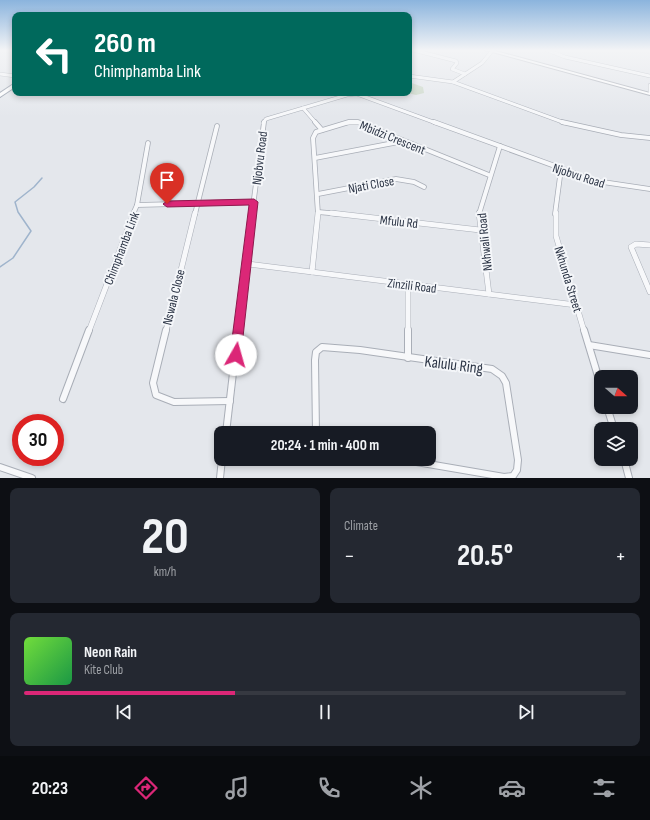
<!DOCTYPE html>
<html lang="en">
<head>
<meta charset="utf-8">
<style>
  body { margin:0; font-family:"Sofia Sans Condensed",sans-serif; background:#242831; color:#f1f3f6; height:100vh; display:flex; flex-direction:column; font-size:15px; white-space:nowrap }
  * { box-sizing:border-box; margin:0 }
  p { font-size:13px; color:#9ea1a6 }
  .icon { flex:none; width:22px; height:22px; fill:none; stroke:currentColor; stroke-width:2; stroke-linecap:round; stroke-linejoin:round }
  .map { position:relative; height:478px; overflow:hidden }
  .sheet { display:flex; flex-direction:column; gap:10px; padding:10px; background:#0d0f14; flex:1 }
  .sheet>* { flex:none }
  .banner { position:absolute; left:12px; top:12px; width:400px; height:84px; border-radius:8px; box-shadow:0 2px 6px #0003; background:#00695c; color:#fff; overflow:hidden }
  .needle { width:26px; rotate:110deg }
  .buttons { position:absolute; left:594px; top:370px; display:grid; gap:8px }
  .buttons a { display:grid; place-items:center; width:44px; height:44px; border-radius:8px; background:#171b24; box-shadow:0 2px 6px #0003; font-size:20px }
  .speed { position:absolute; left:12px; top:414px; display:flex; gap:8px; font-size:20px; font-weight:700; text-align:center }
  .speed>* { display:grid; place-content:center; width:52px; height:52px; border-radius:50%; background:#171b24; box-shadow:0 2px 6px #0003; line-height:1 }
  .speed .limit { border:6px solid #d22; background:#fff; color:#111 }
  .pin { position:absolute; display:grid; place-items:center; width:34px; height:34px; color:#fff; margin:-41px -17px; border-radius:50% 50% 50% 0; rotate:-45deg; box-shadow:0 0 4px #0007 }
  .pin .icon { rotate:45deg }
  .me { position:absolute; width:44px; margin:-22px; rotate:7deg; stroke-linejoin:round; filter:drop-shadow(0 0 3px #0008) }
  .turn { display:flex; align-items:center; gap:14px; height:84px; padding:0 16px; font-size:18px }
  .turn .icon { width:52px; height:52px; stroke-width:2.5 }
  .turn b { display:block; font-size:28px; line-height:34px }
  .big { font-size:30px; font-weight:700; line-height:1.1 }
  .sheet .widget { flex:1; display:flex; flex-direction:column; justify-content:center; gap:6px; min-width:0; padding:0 14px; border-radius:8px; background:#242831 }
  .sheet .dial { align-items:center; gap:0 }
  .dial b { font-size:52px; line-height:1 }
  .song { display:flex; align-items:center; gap:12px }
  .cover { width:48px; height:48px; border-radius:6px; background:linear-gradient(135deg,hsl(100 70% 55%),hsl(140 70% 35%)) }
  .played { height:4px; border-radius:2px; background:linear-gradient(90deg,#db2777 35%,#363941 35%) }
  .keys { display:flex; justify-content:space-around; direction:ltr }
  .heat { display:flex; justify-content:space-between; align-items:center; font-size:22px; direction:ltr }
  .sheet .tiles { flex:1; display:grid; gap:10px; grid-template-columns:1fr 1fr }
  .widget:last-child { grid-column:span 2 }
  .trip { position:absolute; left:214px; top:426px; width:222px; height:40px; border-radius:8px; background:#171b24; box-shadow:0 2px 6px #0003; font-weight:700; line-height:40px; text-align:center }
  .tab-bar { display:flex; height:64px; justify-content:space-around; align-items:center; background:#090b0e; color:#9ea1a6 }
  .tab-bar .icon { width:28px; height:28px }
  .tab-bar .active { color:#db2777 }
  .tab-bar b { font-size:18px; color:#f1f3f6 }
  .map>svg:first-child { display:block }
  .green { fill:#c9d6c5 }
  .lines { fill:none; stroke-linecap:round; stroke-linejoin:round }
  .stream { stroke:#9fb4cc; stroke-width:1.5 }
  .street-far3-casing { stroke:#a9aeb7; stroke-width:4 }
  .street-far2-casing { stroke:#a9aeb7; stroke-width:5.5 }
  .street-far1-casing { stroke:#a9aeb7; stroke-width:6 }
  .street-casing { stroke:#a9aeb7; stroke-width:8 }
  .secondary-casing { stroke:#a9aeb7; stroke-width:2 }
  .highway-casing { stroke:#8b94a3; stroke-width:2 }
  .street-far3 { stroke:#f7f8fa; stroke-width:3 }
  .street-far2 { stroke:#f7f8fa; stroke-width:4 }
  .street-far1 { stroke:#f7f8fa; stroke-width:5 }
  .street { stroke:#f7f8fa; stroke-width:6 }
  .secondary { fill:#fff; fill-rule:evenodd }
  .highway { fill:#fff; fill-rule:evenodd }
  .route { fill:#db2777; stroke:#8e194d }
  .labels { text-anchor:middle; stroke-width:4; stroke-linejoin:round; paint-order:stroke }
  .street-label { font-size:13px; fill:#2b3445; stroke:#f4f6f9 }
  .near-street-label { font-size:16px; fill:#2b3445; stroke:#f4f6f9 }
</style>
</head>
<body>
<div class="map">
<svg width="650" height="478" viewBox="0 0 650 478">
  <rect width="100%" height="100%" fill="#e4e7ec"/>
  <polygon class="green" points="409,82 423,87 424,93 416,95 407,93 409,93"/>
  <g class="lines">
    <polyline class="stream" points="0,267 13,258 31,231 18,212 15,202 34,187 42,178"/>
    <g class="street-far3-casing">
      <g id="street-far3">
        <polyline points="413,50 456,61 457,63 452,69 465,74"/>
        <polyline points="547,50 565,57 650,76"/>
        <polyline points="0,74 15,76"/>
        <polyline points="409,76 453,82 565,123"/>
        <polyline points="453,82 482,63 492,51"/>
        <polyline points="650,85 650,92"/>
        <polyline points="303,108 316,123"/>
        <polyline points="263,123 266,119 347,95 357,94 436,123"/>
        <polyline points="346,123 360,123"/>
      </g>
    </g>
    <g class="street-far2-casing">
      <g id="street-far2">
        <polyline points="315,122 322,130"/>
        <polyline points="434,122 596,181 650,189"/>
        <polyline points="562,122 621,135 650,138"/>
        <polyline points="315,158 404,141"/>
        <polyline points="318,194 396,179 414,182 424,187"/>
        <polyline points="137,205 148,143"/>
        <polyline points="318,212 340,214"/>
        <polyline points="133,214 137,205 254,202"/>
        <polyline points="195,214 217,126"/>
        <polyline points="252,214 264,122"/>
        <polyline points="318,214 313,138 316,132 349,122 358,122 489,175"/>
        <polyline points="479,214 500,146"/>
        <polyline points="555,214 561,169"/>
      </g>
    </g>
    <g class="street-far1-casing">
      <g id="street-far1">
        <polyline points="331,213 480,230"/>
        <polyline points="479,213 489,294"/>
        <polyline points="556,213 556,236 584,331"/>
        <polyline points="650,245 636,244 631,247 650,292"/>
        <polyline points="248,264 576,305"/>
        <polyline points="312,272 318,213"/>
        <polyline points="408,285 408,331"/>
        <polyline points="89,331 134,213"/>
        <polyline points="166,331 195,213"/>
        <polyline points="238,331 252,213"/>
      </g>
    </g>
    <g class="street-casing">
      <g id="street">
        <polyline points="166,330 153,383 156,395 174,402 230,401"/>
        <polyline points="408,330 408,358"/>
        <polyline points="584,330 601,386"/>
        <polyline points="589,345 650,355"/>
        <polyline points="63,399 89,330"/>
        <polyline points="607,407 614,429"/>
        <polyline points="226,433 238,330"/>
        <polyline points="316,433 315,360 316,352 322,347 360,350 492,369 502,376 506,383 518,460 517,470 513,476 504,477 399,459"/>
        <polyline points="624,459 629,478"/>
        <polyline points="0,467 32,478"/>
        <polyline points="220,478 222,459"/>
      </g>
    </g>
    <g class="secondary-casing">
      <polygon id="secondary" points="485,50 492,50 650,93 650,95"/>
    </g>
    <g class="highway-casing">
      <polygon id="highway" points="15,83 15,87 0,97 0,93"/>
    </g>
    <use href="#street-far3" class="street-far3"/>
    <use href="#street-far2" class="street-far2"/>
    <use href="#street-far1" class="street-far1"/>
    <use href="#street" class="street"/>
    <use href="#secondary" class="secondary"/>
    <use href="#highway" class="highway"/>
  </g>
  <linearGradient id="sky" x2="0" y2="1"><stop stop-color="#8bb4dd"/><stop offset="0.43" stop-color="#f3f4f6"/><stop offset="1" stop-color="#f3f4f6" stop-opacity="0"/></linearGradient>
  <rect width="650" height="117" fill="url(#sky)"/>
  <polygon class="route" points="254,199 258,202 241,355 240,359 236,361 232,359 230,355 249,205 167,207 163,204 167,201"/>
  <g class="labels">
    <g class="street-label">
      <text transform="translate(393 137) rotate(22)" y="5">Mbidzi Crescent</text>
      <text transform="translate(259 158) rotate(-83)" y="5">Njobvu Road</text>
      <text transform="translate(579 175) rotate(18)" y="5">Njobvu Road</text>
      <text transform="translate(371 184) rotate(-10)" y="5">Njati Close</text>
      <text transform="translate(399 221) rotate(6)" y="5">Mfulu Rd</text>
      <text transform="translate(484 242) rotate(-96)" y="5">Nkhwali Road</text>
      <text transform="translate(121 248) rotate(-69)" y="5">Chimphamba Link</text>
      <text transform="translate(569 279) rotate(73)" y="5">Nkhunda Street</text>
      <text transform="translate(412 285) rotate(7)" y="5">Zinzili Road</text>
      <text transform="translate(173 297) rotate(-76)" y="5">Nswala Close</text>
    </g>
    <g class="near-street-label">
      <text transform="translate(454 364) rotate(7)" y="6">Kalulu Ring</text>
    </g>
  </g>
</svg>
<div class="buttons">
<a><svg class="needle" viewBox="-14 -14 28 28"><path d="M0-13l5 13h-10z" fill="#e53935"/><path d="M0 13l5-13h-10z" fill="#9ea1a6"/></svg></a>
<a><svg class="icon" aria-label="layers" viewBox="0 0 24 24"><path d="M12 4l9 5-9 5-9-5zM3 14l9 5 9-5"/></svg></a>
</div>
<div class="speed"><div class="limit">30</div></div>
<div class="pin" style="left:167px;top:204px;background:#d93025"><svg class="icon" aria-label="arrive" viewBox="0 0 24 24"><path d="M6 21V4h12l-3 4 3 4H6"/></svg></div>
<svg class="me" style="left:236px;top:355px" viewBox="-20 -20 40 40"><circle r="19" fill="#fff"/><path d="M0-13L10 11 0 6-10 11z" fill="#db2777"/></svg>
<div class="trip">20:24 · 1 min · 400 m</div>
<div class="banner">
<div class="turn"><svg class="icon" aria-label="left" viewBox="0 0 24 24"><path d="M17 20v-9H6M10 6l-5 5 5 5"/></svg><div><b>260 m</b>Chimphamba Link</div></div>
</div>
</div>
<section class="sheet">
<div class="tiles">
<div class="widget dial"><b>20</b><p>km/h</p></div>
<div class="widget"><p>Climate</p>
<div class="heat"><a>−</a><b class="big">20.5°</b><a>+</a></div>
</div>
<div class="widget">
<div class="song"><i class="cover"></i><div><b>Neon Rain</b><p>Kite Club</p></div></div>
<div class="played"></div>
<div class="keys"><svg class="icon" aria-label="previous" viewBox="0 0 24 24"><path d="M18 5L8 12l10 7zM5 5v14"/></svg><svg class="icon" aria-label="pause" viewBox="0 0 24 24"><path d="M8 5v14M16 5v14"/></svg><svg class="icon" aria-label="next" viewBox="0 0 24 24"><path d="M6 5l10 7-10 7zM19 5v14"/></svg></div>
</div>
</div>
</section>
<nav class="tab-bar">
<b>20:23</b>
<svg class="icon active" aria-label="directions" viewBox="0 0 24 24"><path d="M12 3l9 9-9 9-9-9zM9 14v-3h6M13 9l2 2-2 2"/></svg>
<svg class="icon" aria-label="music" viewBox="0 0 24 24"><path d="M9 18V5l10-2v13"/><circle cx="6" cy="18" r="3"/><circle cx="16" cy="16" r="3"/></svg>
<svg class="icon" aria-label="phone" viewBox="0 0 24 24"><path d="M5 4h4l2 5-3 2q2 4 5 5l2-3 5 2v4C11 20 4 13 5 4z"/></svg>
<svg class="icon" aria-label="climate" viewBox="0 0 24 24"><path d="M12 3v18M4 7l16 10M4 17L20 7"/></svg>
<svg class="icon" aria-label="car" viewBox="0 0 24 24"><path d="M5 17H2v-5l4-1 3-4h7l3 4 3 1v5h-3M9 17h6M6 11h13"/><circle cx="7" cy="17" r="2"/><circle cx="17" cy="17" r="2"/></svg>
<svg class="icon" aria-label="filters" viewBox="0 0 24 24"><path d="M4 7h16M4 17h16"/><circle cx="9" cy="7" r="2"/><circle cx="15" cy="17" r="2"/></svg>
</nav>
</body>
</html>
